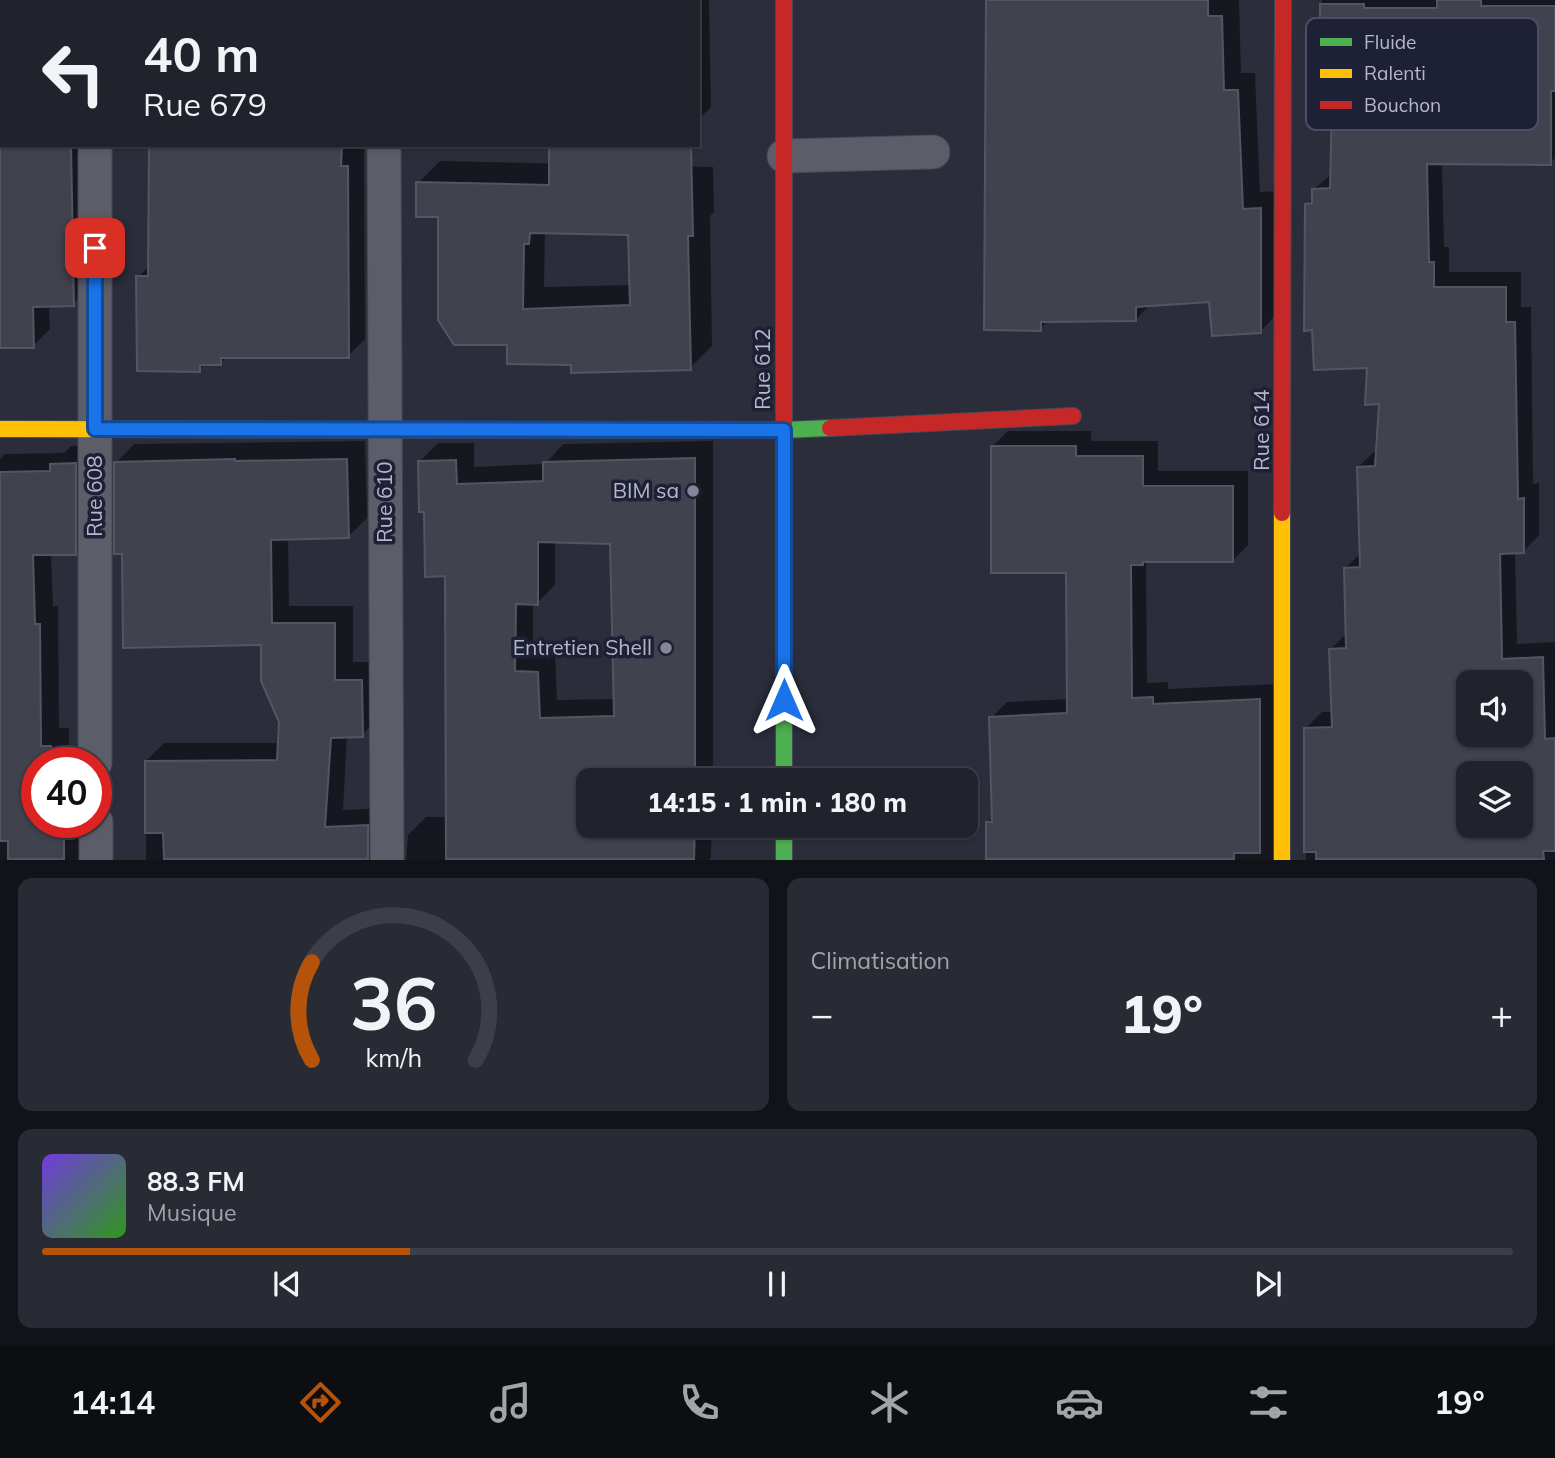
<!DOCTYPE html>
<html lang="fr">
<head>
<meta charset="utf-8">
<style>
  body { margin:0; font-family:Mulish,sans-serif; background:#282a34; color:#f1f3f6; height:100vh; display:flex; flex-direction:column; font-size:26px; white-space:nowrap }
  * { box-sizing:border-box; margin:0 }
  p { font-size:23px; color:#a2a4a9 }
  .icon { flex:none; width:38px; height:38px; fill:none; stroke:currentColor; stroke-width:2; stroke-linecap:round; stroke-linejoin:round }
  .map { position:relative; height:860px; overflow:hidden }
  .sheet { display:flex; flex-direction:column; gap:18px; padding:18px; background:#121318; flex:1 }
  .sheet>* { flex:none }
  .top-card { position:absolute; left:0px; top:0px; width:700px; height:147px; box-shadow:0 2px 5px #0004,0 0 0 2px #3d3f48; background:#20222c; color:#f1f3f6; overflow:hidden }
  .tools { position:absolute; left:1456px; top:670px; display:grid; gap:14px }
  .tools a { display:grid; place-items:center; width:77px; height:77px; border-radius:14px; background:#20222c; box-shadow:0 2px 5px #0004,0 0 0 2px #3d3f48; font-size:35px }
  .speed { position:absolute; left:21px; top:747px; display:flex; gap:14px; font-size:35px; font-weight:700; text-align:center }
  .speed>* { display:grid; place-content:center; width:91px; height:91px; border-radius:50%; background:#20222c; box-shadow:0 2px 5px #0004,0 0 0 2px #3d3f48; line-height:1 }
  .speed .limit { border:10px solid #d22; background:#fff; color:#111 }
  .pin { position:absolute; display:grid; place-items:center; width:60px; height:60px; color:#fff; margin:-30px; border-radius:14px; box-shadow:0 4px 10px #0006 }
  .me { position:absolute; width:77px; margin:-38px; rotate:0deg; stroke-linejoin:round; filter:drop-shadow(0 0 5px #0008) }
  .turn { display:flex; align-items:center; gap:24px; height:147px; padding:0 28px; font-size:32px }
  .turn .icon { width:91px; height:91px; stroke-width:2.5 }
  .turn b { display:block; font-size:49px; line-height:60px }
  .big { font-size:52px; font-weight:800; line-height:1.1 }
  .sheet .card { flex:1; display:flex; flex-direction:column; justify-content:center; gap:10px; min-width:0; padding:0 24px; border-radius:14px; background:#282a34 }
  .sheet .dial { align-items:center; gap:0 }
  .dial svg { height:182px; overflow:visible; fill:none; stroke:#3d3f48; stroke-width:7; stroke-linecap:round; text-anchor:middle }
  .dial text { fill:#f1f3f6; stroke:none }
  .song { display:flex; align-items:center; gap:21px }
  .cover { width:84px; height:84px; border-radius:10px; background:linear-gradient(135deg,hsl(260 70% 55%),hsl(110 70% 35%)) }
  .played { height:7px; border-radius:4px; background:linear-gradient(90deg,#b45309 25%,#3d3f48 25%) }
  .keys { display:flex; justify-content:space-around; direction:ltr }
  .heat { display:flex; justify-content:space-between; align-items:center; font-size:38px; direction:ltr }
  .sheet .tiles { flex:1; display:grid; gap:18px; grid-template-columns:1fr 1fr }
  .card:last-child { grid-column:span 2 }
  .trip { position:absolute; left:576px; top:768px; width:402px; height:70px; border-radius:14px; background:#20222c; box-shadow:0 2px 5px #0004,0 0 0 2px #3d3f48; font-weight:800; line-height:70px; text-align:center }
  .tabs { display:flex; height:112px; justify-content:space-around; align-items:center; background:#0d0e12; color:#a2a4a9 }
  .tabs .icon { width:49px; height:49px }
  .tabs .on { color:#b45309 }
  .tabs b { font-size:32px; color:#f1f3f6 }
  .map>svg:first-child { display:block }
  .shadow { fill:#0007; fill-rule:evenodd }
  .building { fill:#40424e; stroke:#535563; stroke-width:2; fill-rule:evenodd }
  .lines { fill:none; stroke-linecap:round; stroke-linejoin:round }
  .street-casing { stroke:#464855; stroke-width:35 }
  .fast-casing { stroke:#464855; stroke-width:18 }
  .slow-casing { stroke:#464855; stroke-width:18 }
  .jam-casing { stroke:#464855; stroke-width:18 }
  .street { stroke:#5c5d69; stroke-width:33 }
  .fast { stroke:#4caf50; stroke-width:16 }
  .slow { stroke:#ffc107; stroke-width:16 }
  .jam { stroke:#c62828; stroke-width:16 }
  .route-casing { stroke:#114b97; stroke-width:18 }
  .route { stroke:#1a73e8; stroke-width:12 }
  .poi-dot { fill:#858799; stroke:#1e2036; stroke-width:2.5 }
  .labels { text-anchor:middle; stroke-width:7; stroke-linejoin:round; paint-order:stroke }
  .street-label { font-size:21px; fill:#b6b7cb; stroke:#1e2036 }
  .poi-label { font-size:21px; fill:#b6b7cb; stroke:#1e2036; text-anchor:end }
  .key { fill:#1e2036; stroke:#4c4d63; stroke-width:2 }
  .key-label { font-size:19px; fill:#b6b7cb }
</style>
</head>
<body>
<div class="map">
<svg width="1555" height="860" viewBox="0 0 1555 860">
  <rect width="100%" height="100%" fill="#2b2d3b"/>
  <g class="shadow">
    <rect x="271" y="0" width="93" height="2"/>
    <polygon points="441,0 709,0 711,107 698,120 698,2"/>
    <polygon points="988,0 1239,0 1241,73 1255,73 1260,192 1278,191 1277,314 1260,332 1211,300 1151,304 1135,320 1049,320 1040,329"/>
    <path d="M1322,0h233v158l-5,5h-108l2,84h5v25h72v35h10l2,177 6,-1v52l-15,16h-9l2,93 38,-2v218h-249v-132l16,-16h11l-2,-63 16,-16 -2,-65 16,-15 -3,-86 16,-15 4,-1 3,-49 -75,-197 8,-8 -1,-7 19,-16 3,-117h-13zM1468,682h53v53h-53zM1468,774h53v52h-53z"/>
    <polygon points="0,62 2,62 2,145 88,145 90,287 73,304 49,305 50,329 33,346 0,347"/>
    <polygon points="150,145 358,145 358,149 364,149 365,339 348,356 228,356 220,363 206,363 199,370 138,277 150,265"/>
    <path d="M440,161l273,6 1,45 -4,4 2,130 -22,22 -117,-5 -64,-20 -69,-128 -22,-32zM545,232l85,1 1,52 -87,2z"/>
    <polygon points="1008,431 1091,431 1091,441 1158,441 1158,471 1248,471 1248,545 1233,560 1146,561 1147,683 1168,682 1168,689 1275,684 1283,860 987,860 987,823 993,817 991,718 1007,702 1069,699 1068,571 992,447"/>
    <polygon points="365,441 367,518 349,536 288,538 289,606 353,606 353,662 380,662 380,717 362,735 347,736 343,810 385,808 397,860 146,860 146,761 164,743 279,743 281,722 263,643 123,553 116,463 134,444"/>
    <path d="M713,441v339h-125v46h124l-1,31 -2,3h-303l2,-25 18,-18h21v-242l-22,-65 -5,-49 18,-18h36v24l71,-3 18,-20zM555,541l56,1 4,157 -58,1 -2,-46h-22v-51h4l18,-18z"/>
    <polygon points="94,445 94,535 75,553 51,554 53,606 58,606 59,728 69,728 69,763 37,763 37,822 82,822 82,860 0,860 0,459 5,454 64,453 71,446"/>
  </g>
  <g class="building">
    <polygon points="986,0 1208,0 1208,16 1222,16 1224,90 1238,90 1243,209 1261,208 1261,333 1212,336 1209,302 1136,307 1136,321 1041,322 1041,331 984,330"/>
    <path d="M1437,0h44v6h74v85h-4v74l-124,-1 2,98h5v25h72v35h9l3,177 6,-1v55l-24,1 2,105 41,-2 2,82 10,-1v113h-12l1,8h-228v-7h-12v-124l28,-1 -3,-78 17,-1 -2,-80 16,-1 -3,-100 18,-1 4,-62 -14,1 2,-37 -53,2 -2,-40 -8,1 1,-127 7,-1v-14l18,-1 3,-129h-13v-55h44v4h73zM1468,682h53v53h-53zM1468,774h53v52h-53z"/>
    <polygon points="0,145 71,145 74,306 33,307 34,348 0,348"/>
    <polygon points="149,145 342,145 341,166 348,166 349,358 221,358 221,365 200,365 200,372 137,371 136,276 148,276"/>
    <path d="M549,145h142l2,91h-5l3,134 -120,3v-8l-64,-1v-19h-53l-16,-25v-103h-22v-35l133,3zM530,233l98,2 2,70 -107,4 1,-65h5z"/>
    <polygon points="991,446 1076,446 1076,456 1143,456 1143,486 1233,486 1233,562 1143,562 1143,565 1131,565 1132,698 1153,697 1153,704 1260,699 1260,853 1234,853 1234,859 986,859 986,822 992,822 989,717 1067,713 1066,573 991,573"/>
    <path d="M695,458v322h-107v46h107l-1,33h-248l-1,-283 -20,1 -1,-65h-5l-1,-51 38,-1 1,24 86,-3v-19zM538,542l72,2 4,172 -74,2 -2,-46 -23,-1 1,-67 22,1z"/>
    <polygon points="235,459 235,461 347,459 349,538 271,540 272,623 335,623 335,680 362,680 363,737 331,738 325,827 368,825 368,859 164,859 163,833 145,833 145,761 277,760 279,722 261,681 261,645 123,648 122,554 114,554 114,462"/>
    <polygon points="76,463 76,555 33,555 35,624 40,624 41,746 51,746 51,763 37,763 37,822 64,822 64,859 8,859 8,841 0,841 0,472 50,471 50,464"/>
  </g>
  <g class="lines">
    <g class="street-casing">
      <g id="street">
        <polyline points="94,0 94,2"/>
        <polyline points="383,0 383,2"/>
        <polyline points="95,145 95,763"/>
        <polyline points="384,145 387,860"/>
        <polyline points="784,156 933,152"/>
        <polyline points="96,822 96,860"/>
      </g>
    </g>
    <g class="fast-casing">
      <g id="fast">
        <polyline points="433,430 784,430 830,428"/>
        <polyline points="784,464 784,780"/>
        <polyline points="784,826 784,860"/>
      </g>
    </g>
    <g class="slow-casing">
      <g id="slow">
        <polyline points="0,429 433,430"/>
        <polyline points="1282,860 1282,513"/>
      </g>
    </g>
    <g class="jam-casing">
      <g id="jam">
        <polyline points="784,0 784,464"/>
        <polyline points="830,428 1073,416"/>
        <polyline points="1282,513 1283,0"/>
      </g>
    </g>
    <use href="#street" class="street"/>
    <use href="#fast" class="fast"/>
    <use href="#slow" class="slow"/>
    <use href="#jam" class="jam"/>
  </g>
  <g class="lines">
    <g class="route-casing">
      <polyline id="route" points="95,248 95,429 784,430 784,700"/>
    </g>
    <use href="#route" class="route"/>
  </g>
  <g class="poi-dot">
    <circle cx="693" cy="491" r="7"/>
    <circle cx="666" cy="648" r="7"/>
  </g>
  <g class="labels">
    <g class="street-label">
      <text transform="translate(763 369) rotate(-90)" y="7">Rue 612</text>
      <text transform="translate(1262 430) rotate(-90)" y="7">Rue 614</text>
      <text transform="translate(95 496) rotate(-90)" y="7">Rue 608</text>
      <text transform="translate(385 502) rotate(-90)" y="7">Rue 610</text>
    </g>
    <g class="poi-label">
      <text x="679" y="498">BIM sa</text>
      <text x="652" y="655">Entretien Shell</text>
    </g>
  </g>
  <rect x="1306" y="18" width="232" height="112" rx="10" class="key"/>
  <rect x="1320" y="38" width="32" height="8" fill="#4caf50"/>
  <rect x="1320" y="69" width="32" height="9" fill="#ffc107"/>
  <rect x="1320" y="101" width="32" height="8" fill="#c62828"/>
  <g class="key-label">
    <text x="1364" y="49">Fluide</text>
    <text x="1364" y="80">Ralenti</text>
    <text x="1364" y="112">Bouchon</text>
  </g>
</svg>
<div class="tools">
<a><svg class="icon" aria-label="sound" viewBox="0 0 24 24"><path d="M4 9h4l5-4v14l-5-4H4zM17 9q2 3 0 6"/></svg></a>
<a><svg class="icon" aria-label="layers" viewBox="0 0 24 24"><path d="M12 4l9 5-9 5-9-5zM3 14l9 5 9-5"/></svg></a>
</div>
<div class="speed"><div class="limit">40</div></div>
<div class="pin" style="left:95px;top:248px;background:#d93025"><svg class="icon" aria-label="arrive" viewBox="0 0 24 24"><path d="M6 21V4h12l-3 4 3 4H6"/></svg></div>
<svg class="me" style="left:784px;top:700px" viewBox="-20 -20 40 40"><path d="M0-17L14 15 0 8-14 15z" fill="#1a73e8" stroke="#fff" stroke-width="4"/></svg>
<div class="trip">14:15 · 1 min · 180 m</div>
<div class="top-card">
<div class="turn"><svg class="icon" aria-label="left" viewBox="0 0 24 24"><path d="M17 20v-9H6M10 6l-5 5 5 5"/></svg><div><b>40 m</b>Rue 679</div></div>
</div>
</div>
<section class="sheet">
<div class="tiles">
<div class="card dial"><svg viewBox="0 0 100 80">
<path d="M14 69A42 42 0 1 1 86 69"/>
<path d="M14 69A42 42 0 0 1 14 26" stroke="#b45309"/>
<text x="50" y="56" font-size="32" font-weight="700">36</text>
<text x="50" y="72" font-size="11">km/h</text>
</svg></div>
<div class="card"><p>Climatisation</p>
<div class="heat"><a>−</a><b class="big">19°</b><a>+</a></div>
</div>
<div class="card">
<div class="song"><i class="cover"></i><div><b>88.3 FM</b><p>Musique</p></div></div>
<div class="played"></div>
<div class="keys"><svg class="icon" aria-label="previous" viewBox="0 0 24 24"><path d="M18 5L8 12l10 7zM5 5v14"/></svg><svg class="icon" aria-label="pause" viewBox="0 0 24 24"><path d="M8 5v14M16 5v14"/></svg><svg class="icon" aria-label="next" viewBox="0 0 24 24"><path d="M6 5l10 7-10 7zM19 5v14"/></svg></div>
</div>
</div>
</section>
<nav class="tabs">
<b>14:14</b>
<svg class="icon on" aria-label="directions" viewBox="0 0 24 24"><path d="M12 3l9 9-9 9-9-9zM9 14v-3h6M13 9l2 2-2 2"/></svg>
<svg class="icon" aria-label="music" viewBox="0 0 24 24"><path d="M9 18V5l10-2v13"/><circle cx="6" cy="18" r="3"/><circle cx="16" cy="16" r="3"/></svg>
<svg class="icon" aria-label="phone" viewBox="0 0 24 24"><path d="M5 4h4l2 5-3 2q2 4 5 5l2-3 5 2v4C11 20 4 13 5 4z"/></svg>
<svg class="icon" aria-label="climate" viewBox="0 0 24 24"><path d="M12 3v18M4 7l16 10M4 17L20 7"/></svg>
<svg class="icon" aria-label="car" viewBox="0 0 24 24"><path d="M5 17H2v-5l4-1 3-4h7l3 4 3 1v5h-3M9 17h6M6 11h13"/><circle cx="7" cy="17" r="2"/><circle cx="17" cy="17" r="2"/></svg>
<svg class="icon" aria-label="filters" viewBox="0 0 24 24"><path d="M4 7h16M4 17h16"/><circle cx="9" cy="7" r="2"/><circle cx="15" cy="17" r="2"/></svg>
<b>19°</b>
</nav>
</body>
</html>
